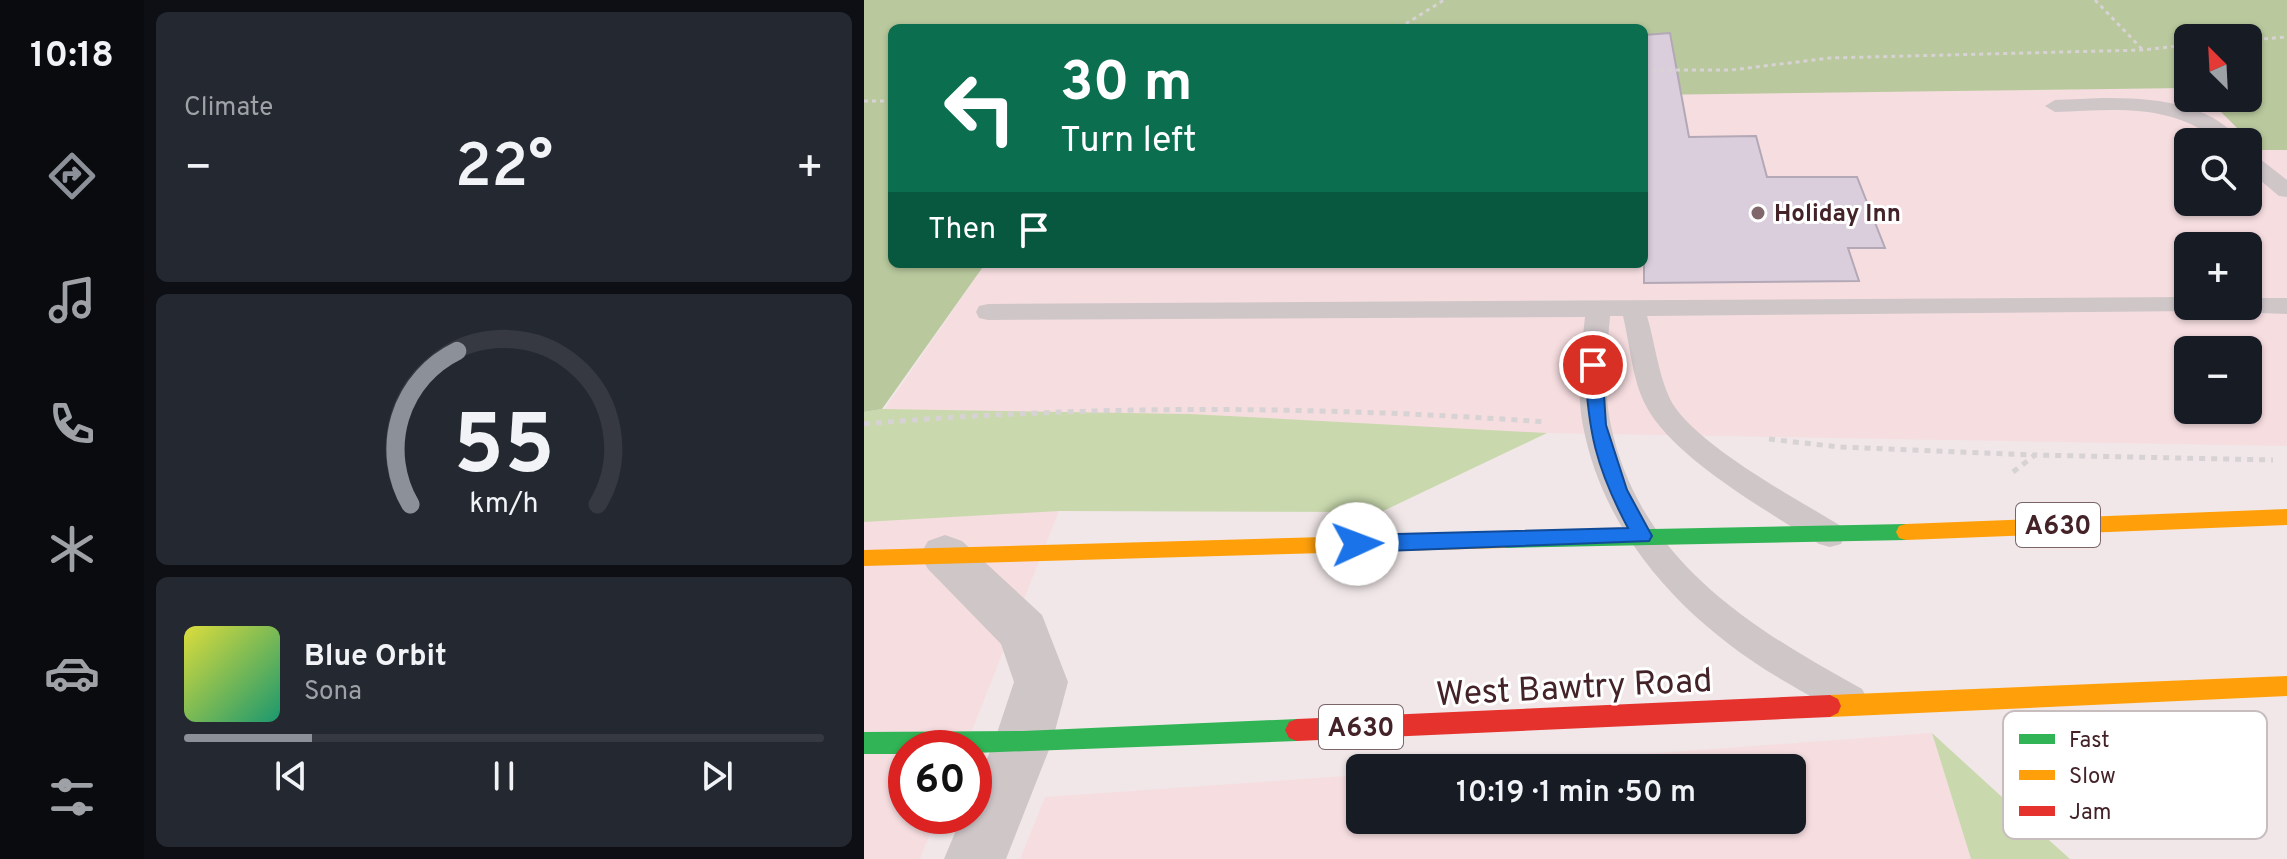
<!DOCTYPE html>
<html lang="en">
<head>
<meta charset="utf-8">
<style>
  body { margin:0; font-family:Overpass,sans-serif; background:#242831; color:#f1f3f6; height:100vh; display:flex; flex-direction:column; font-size:30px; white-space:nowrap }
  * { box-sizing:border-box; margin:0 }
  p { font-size:26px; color:#9ea1a6 }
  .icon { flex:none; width:44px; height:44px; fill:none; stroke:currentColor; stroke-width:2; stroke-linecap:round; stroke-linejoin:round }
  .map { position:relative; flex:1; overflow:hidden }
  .side { display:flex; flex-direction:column; gap:12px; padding:12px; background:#0d0f14; width:720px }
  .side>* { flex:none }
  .top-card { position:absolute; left:24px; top:24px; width:760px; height:244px; border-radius:12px; box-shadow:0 2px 6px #0004; background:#0b6e4f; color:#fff; overflow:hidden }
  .needle { width:52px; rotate:336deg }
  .fabs { position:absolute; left:1310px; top:24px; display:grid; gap:16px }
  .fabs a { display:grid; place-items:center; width:88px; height:88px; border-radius:12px; background:#171b24; box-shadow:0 2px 6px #0004; font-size:40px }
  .speed { position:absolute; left:24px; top:730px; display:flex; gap:16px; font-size:40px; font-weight:700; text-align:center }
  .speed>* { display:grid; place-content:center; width:104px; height:104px; border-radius:50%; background:#171b24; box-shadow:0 2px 6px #0004; line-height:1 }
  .speed .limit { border:12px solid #d22; background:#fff; color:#111 }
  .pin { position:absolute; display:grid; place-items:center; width:68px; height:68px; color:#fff; margin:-34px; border:4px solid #fff; border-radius:50%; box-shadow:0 2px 8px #0007 }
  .me { position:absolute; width:88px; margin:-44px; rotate:88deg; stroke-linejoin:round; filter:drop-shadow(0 0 6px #0008) }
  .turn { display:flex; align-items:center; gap:28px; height:168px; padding:0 40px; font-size:36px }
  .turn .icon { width:104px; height:104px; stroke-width:2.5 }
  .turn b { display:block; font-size:56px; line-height:68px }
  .then { display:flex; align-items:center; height:76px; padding:0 40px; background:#0003; gap:16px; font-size:30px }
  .big { font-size:60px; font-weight:600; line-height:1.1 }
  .side .tile { flex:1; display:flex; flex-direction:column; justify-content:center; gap:12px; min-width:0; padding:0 28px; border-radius:12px; background:#242831 }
  .side .dial { align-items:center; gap:0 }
  .dial svg { height:208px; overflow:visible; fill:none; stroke:#363941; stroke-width:7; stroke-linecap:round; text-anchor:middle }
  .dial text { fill:#f1f3f6; stroke:none }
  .song { display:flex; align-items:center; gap:24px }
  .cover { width:96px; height:96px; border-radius:12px; background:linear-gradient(135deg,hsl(60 70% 55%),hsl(160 70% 35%)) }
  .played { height:8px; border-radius:4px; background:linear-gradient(90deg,#8c9099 20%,#363941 20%) }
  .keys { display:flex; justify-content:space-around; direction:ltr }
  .heat { display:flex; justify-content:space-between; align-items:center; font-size:44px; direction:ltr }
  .trip { position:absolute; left:482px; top:754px; width:460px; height:80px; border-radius:12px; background:#171b24; box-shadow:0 2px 6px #0004; font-weight:600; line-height:80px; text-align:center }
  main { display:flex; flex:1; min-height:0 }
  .tab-bar { display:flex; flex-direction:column; width:144px; justify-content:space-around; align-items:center; background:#090b0e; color:#9ea1a6 }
  .tab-bar .icon { width:56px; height:56px }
  .tab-bar .selected { color:#8c9099 }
  .tab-bar b { font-size:36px; color:#f1f3f6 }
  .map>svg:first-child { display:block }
  .built { fill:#f6dde0; fill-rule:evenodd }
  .green { fill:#c9d9ad }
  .forest { fill:#b9c99d }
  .building { fill:#dacedd; stroke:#b3a8b5; stroke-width:2 }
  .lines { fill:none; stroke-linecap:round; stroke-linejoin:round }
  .path-far1 { stroke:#d7d2d3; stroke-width:3; stroke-dasharray:4 4; stroke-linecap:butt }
  .path { stroke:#d7d2d3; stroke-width:5; stroke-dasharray:6 6; stroke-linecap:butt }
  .lane { fill:#cfc6c8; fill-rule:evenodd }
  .street { fill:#cfc6c8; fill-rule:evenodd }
  .fast { fill:#30b455; fill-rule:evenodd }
  .slow { fill:#ff9f0a; fill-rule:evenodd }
  .jam { fill:#e5322d; fill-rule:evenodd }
  .route { fill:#1a73e8; stroke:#114b97; stroke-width:2 }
  .poi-dot { fill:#80676b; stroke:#fff; stroke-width:3 }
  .labels { text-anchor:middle; stroke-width:6; stroke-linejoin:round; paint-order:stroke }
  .far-poi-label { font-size:24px; font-weight:bold; fill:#432228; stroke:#fff; text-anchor:start }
  .shield { fill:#fff; stroke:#7b6468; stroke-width:2 }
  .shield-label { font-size:26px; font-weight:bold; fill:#432228 }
  .near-street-label { font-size:34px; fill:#432228; stroke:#fff }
  .key { fill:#fff; stroke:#c7bdbe; stroke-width:2 }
  .key-label { font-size:22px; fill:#432228 }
</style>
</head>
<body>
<main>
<nav class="tab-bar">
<b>10:18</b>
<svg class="icon selected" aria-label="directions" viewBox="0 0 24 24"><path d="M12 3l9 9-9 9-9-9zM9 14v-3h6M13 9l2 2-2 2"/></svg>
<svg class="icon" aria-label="music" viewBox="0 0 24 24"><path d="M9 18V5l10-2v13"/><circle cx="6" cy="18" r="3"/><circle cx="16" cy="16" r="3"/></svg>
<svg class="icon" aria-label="phone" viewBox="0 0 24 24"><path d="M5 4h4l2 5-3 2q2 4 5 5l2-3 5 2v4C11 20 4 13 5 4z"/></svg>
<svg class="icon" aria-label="climate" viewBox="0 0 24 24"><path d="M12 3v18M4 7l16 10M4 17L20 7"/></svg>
<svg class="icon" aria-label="car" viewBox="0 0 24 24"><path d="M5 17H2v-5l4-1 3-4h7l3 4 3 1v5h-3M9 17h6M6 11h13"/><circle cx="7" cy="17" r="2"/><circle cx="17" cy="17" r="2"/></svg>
<svg class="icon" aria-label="filters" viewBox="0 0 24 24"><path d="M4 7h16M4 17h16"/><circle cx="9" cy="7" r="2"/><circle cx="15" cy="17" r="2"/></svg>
</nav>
<section class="side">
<div class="tile"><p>Climate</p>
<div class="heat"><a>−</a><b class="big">22°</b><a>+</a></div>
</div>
<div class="tile dial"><svg viewBox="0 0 100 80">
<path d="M14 69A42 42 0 1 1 86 69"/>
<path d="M14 69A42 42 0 0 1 32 10" stroke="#8c9099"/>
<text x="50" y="56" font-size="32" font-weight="700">55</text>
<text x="50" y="72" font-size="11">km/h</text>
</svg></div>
<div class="tile">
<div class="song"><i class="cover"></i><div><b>Blue Orbit</b><p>Sona</p></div></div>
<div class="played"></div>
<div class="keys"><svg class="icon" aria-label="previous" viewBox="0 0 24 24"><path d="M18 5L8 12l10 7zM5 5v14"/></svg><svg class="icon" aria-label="pause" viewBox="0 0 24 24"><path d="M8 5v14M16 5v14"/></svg><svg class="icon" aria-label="next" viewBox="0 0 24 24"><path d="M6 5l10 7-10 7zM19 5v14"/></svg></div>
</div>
</section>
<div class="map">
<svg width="1423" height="859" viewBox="0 0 1423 859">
  <rect width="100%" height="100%" fill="#f1e7e8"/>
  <g class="built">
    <path d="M1324,88v10h19l52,52h28v296l-740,-13 -488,78 -94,237h-59v68h31l-17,43h-56v-420l121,-175h659v-170zM1324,142h60v60h-60zM1324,246h60v60h-60zM1324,350h60v60h-60z"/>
    <polygon points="1068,733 1107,859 156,859 181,797 496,775 496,820 928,820 928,768 589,768"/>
  </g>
  <g class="green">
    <polygon points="18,409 326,414 683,433 517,512 195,511 0,522 0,412"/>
    <polygon points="1068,733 1186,841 1206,859 1107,859"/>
  </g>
  <polygon class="forest" points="0,0 1423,0 1423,150 1395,150 1343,98 1384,98 1384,38 1324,38 1324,88 780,95 780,28 28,28 28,264 121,264 18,409 0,412"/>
  <polygon class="building" points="806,33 825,137 892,136 903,177 993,177 1021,248 984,248 995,281 780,283 780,35"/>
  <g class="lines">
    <g class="path-far1">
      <polyline points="1231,0 1278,49"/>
      <polyline points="535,28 580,0"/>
      <polyline points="1384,40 1423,37"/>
      <polyline points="780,70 867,70 966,58 1278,50 1324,45"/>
      <polyline points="0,101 28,101"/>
    </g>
    <g class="path">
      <path d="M0,424c228,-20 455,-18 683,-2"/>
      <polyline points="905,439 975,447 1171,455"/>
      <polyline points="1149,472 1171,455 1409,460"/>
    </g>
    <g class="lane">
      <path d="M1239,98c47,0 107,3 138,44h-22c-48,-40 -106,-32 -164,-30l-10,-6 10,-6z"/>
      <polygon points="1384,153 1391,155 1423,180 1423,197 1415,196 1384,170"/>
      <path d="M1324,297v9h12l-3,5 -550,5c8,27 11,58 23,83 22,44 127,100 171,127l4,9 -4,9 -11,3 -11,-3c-51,-33 -145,-85 -173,-138 -14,-27 -16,-61 -23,-90h-13c-3,36 -7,74 1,110 29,135 140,202 251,263l6,11 -6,11 -12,5c-21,-8 -40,-20 -59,-31 -99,-56 -186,-144 -208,-259 -7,-36 -2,-73 2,-109l-597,3 -9,-2 -3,-6 3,-6 9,-2z"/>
      <polygon points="1384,298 1423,298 1423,314 1368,312 1365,306 1384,306"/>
    </g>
    <polygon class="street" points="81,535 98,541 178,615 204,682 188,742 142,859 80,859 98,816 110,816 110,789 130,742 150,682 137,644 64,569 56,555 64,541"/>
    <g class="fast">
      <polygon points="1042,524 1049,526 1052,532 1049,538 1042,540 640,548 633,546 630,540 633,534 640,532"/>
      <polygon points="433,719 441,722 445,730 441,738 433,741 110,753 110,748 42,748 42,754 0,754 0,732 159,731"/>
    </g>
    <g class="slow">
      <polygon points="1423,509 1423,525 1042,540 1035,538 1032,532 1035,526 1042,524"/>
      <polygon points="640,532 647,534 650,540 647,546 640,548 0,566 0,550"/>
      <polygon points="1423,676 1423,696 966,717 958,713 955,706 958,699 966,695"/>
    </g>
    <polygon class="jam" points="966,695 974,699 977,706 974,713 966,717 433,741 425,738 421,730 425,722 433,719"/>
  </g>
  <path class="route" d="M729,359l9,6 4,60 21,65 25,46 -3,5 -292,11 -7,-3 -3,-5 3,-6 7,-3 271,-7c-32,-60 -40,-96 -43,-163z"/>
  <circle class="poi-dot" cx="894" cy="213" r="8"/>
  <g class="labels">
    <g class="far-poi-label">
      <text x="910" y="221">Holiday Inn</text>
    </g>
    <g class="shield">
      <rect x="1152" y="503" width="84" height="44" rx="6"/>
      <rect x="455" y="705" width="84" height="44" rx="6"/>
    </g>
    <g class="shield-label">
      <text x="1194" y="534">A630</text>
      <text x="497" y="736">A630</text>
    </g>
    <g class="near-street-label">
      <text transform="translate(710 686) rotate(-3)" y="12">West Bawtry Road</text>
    </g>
  </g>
  <rect x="1139" y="711" width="264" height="128" rx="12" class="key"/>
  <rect x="1155" y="734" width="36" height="10" fill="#30b455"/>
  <rect x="1155" y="770" width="36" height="10" fill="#ff9f0a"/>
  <rect x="1155" y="806" width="36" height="10" fill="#e5322d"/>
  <g class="key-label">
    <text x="1205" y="747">Fast</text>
    <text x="1205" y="783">Slow</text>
    <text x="1205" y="819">Jam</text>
  </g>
</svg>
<div class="fabs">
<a><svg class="needle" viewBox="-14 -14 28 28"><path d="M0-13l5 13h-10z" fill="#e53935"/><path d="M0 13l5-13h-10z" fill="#9ea1a6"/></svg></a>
<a><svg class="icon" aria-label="search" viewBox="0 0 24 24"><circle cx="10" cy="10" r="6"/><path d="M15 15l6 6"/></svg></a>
<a>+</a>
<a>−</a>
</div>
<div class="speed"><div class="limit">60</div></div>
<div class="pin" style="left:729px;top:365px;background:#d93025"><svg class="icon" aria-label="arrive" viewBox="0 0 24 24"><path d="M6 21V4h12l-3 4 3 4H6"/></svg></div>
<svg class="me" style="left:493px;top:544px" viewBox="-20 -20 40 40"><circle r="19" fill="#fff"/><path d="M0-13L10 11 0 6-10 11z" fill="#1a73e8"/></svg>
<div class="trip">10:19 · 1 min · 50 m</div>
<div class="top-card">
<div class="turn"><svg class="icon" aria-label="left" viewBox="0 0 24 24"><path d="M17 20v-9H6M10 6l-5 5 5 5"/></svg><div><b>30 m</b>Turn left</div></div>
<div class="then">Then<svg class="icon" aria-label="arrive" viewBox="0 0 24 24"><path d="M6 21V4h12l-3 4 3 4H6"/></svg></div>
</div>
</div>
</main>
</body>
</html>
